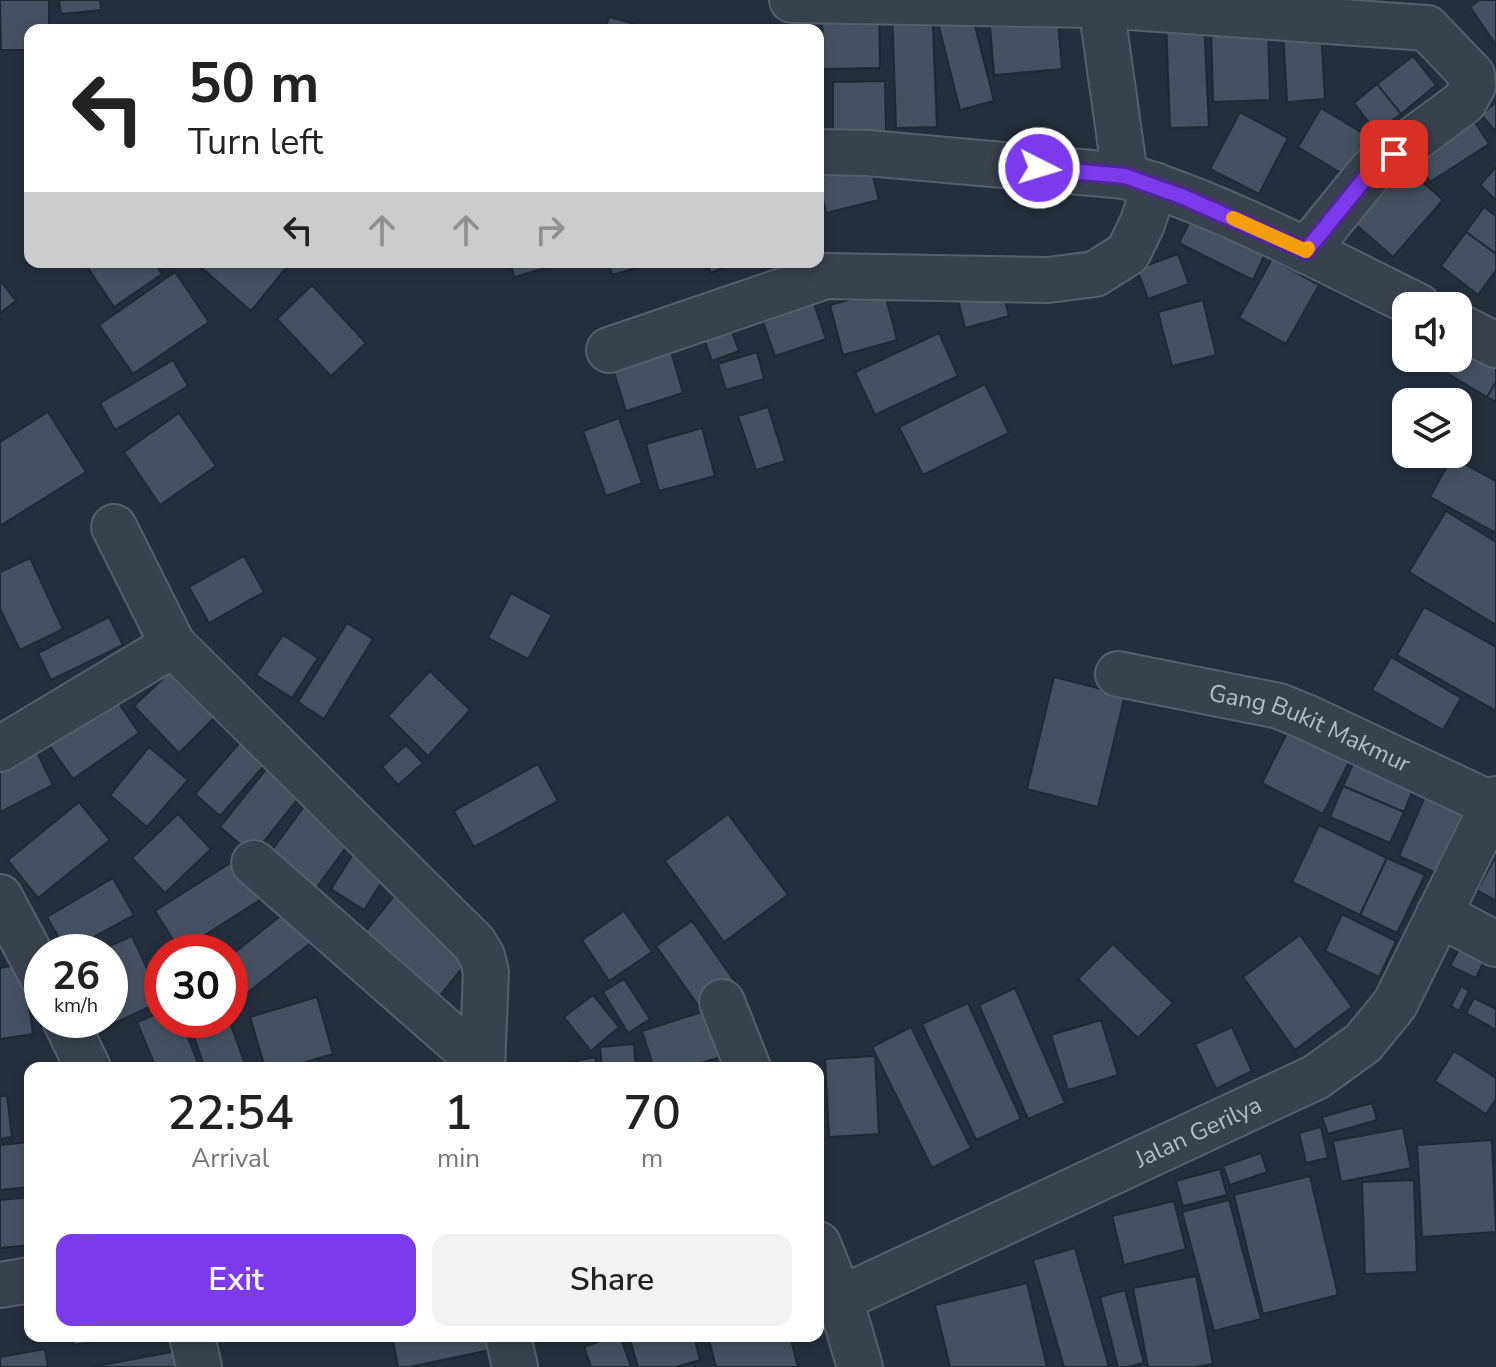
<!DOCTYPE html>
<html lang="en">
<head>
<meta charset="utf-8">
<style>
  :root { --surface:#fff; --page:#f2f2f2; --text:#222; --muted:#767676; --accent:#7c3aed }
  body { margin:0; font-family:"Nunito Sans",sans-serif; background:var(--page); color:var(--text); height:100vh; display:flex; flex-direction:column; font-size:30px; white-space:nowrap }
  * { box-sizing:border-box; margin:0 }
  p { font-size:26px; color:var(--muted) }
  .icon { flex:none; width:44px; height:44px; fill:none; stroke:currentColor; stroke-width:2; stroke-linecap:round; stroke-linejoin:round }
  .map { position:relative; flex:1; overflow:hidden }
  .panel { position:absolute; left:24px; top:1062px; width:800px; height:280px; display:flex; flex-direction:column; background:var(--surface); border-radius:16px; box-shadow:0 4px 12px #0003 }
  .panel>* { flex:none }
  .guide { position:absolute; left:24px; top:24px; width:800px; height:244px; border-radius:16px; box-shadow:0 4px 12px #0003; background:#fff; color:var(--text); overflow:hidden }
  .tools { position:absolute; left:1392px; top:292px; display:grid; gap:16px }
  .tools a { display:grid; place-items:center; width:80px; height:80px; border-radius:16px; background:var(--surface); box-shadow:0 4px 12px #0003; font-size:40px }
  .speed { position:absolute; left:24px; top:934px; display:flex; gap:16px; font-size:40px; font-weight:700; text-align:center }
  .speed>* { display:grid; place-content:center; width:104px; height:104px; border-radius:50%; background:var(--surface); box-shadow:0 4px 12px #0003; line-height:1 }
  .speed small { font-size:20px; font-weight:400 }
  .speed .limit { border:12px solid #d22; background:#fff; color:#111 }
  .pin { position:absolute; display:grid; place-items:center; width:68px; height:68px; color:#fff; margin:-34px; border-radius:16px; box-shadow:0 4px 12px #0006 }
  .me { position:absolute; width:88px; margin:-44px; rotate:95deg; stroke-linejoin:round; filter:drop-shadow(0 0 6px #0008) }
  .turn { display:flex; align-items:center; gap:28px; height:168px; padding:0 32px; font-size:36px }
  .turn .icon { width:104px; height:104px; stroke-width:2.5 }
  .turn b { display:block; font-size:56px; line-height:68px }
  .lanes { display:flex; align-items:center; height:76px; padding:0 32px; background:#0003; justify-content:center; gap:40px; direction:ltr }
  .lanes .off { opacity:.35 }
  .eta { display:flex; justify-content:space-evenly; align-items:center; height:136px; text-align:center }
  .eta b { font-size:48px; font-weight:600; line-height:56px }
  .action { display:flex; gap:16px; margin-top:auto; padding:16px 32px }
  .action a { flex:1; height:92px; border-radius:16px; background:var(--accent); color:#fff; font-size:32px; font-weight:600; line-height:92px; text-align:center }
  .action a+a { background:var(--page); color:var(--text) }
  .map>svg:first-child { display:block }
  .building { fill:#455162; stroke:#1f2835; stroke-width:2 }
  .lines { fill:none; stroke-linecap:round; stroke-linejoin:round }
  .minor-casing { stroke:#565f6c; stroke-width:48 }
  .minor { stroke:#38414e; stroke-width:44 }
  .route-casing { stroke:#51269a; stroke-width:20 }
  .route { stroke:#7c3aed; stroke-width:14 }
  .slow { stroke:#f59e0b; stroke-width:14 }
  .labels { text-anchor:middle; dominant-baseline:central; stroke-width:8; stroke-linejoin:round; paint-order:stroke }
  .street-label { font-size:24px; fill:#b4bcc9; stroke:#1d2633 }
</style>
</head>
<body>
<div class="map">
<svg width="1496" height="1367" viewBox="0 0 1496 1367">
  <rect width="100%" height="100%" fill="#242f3e"/>
  <g class="building">
    <polygon points="0,0 49,0 49,30 30,30 30,50 1,50"/>
    <polygon points="59,0 100,0 101,10 61,14"/>
    <polygon points="1479,0 1496,0 1496,45 1470,7"/>
    <polygon points="932,3 937,127 896,128 892,5"/>
    <polygon points="879,5 880,68 823,69 822,6"/>
    <polygon points="971,10 994,101 960,110 937,19"/>
    <polygon points="609,17 654,29 654,30 605,30"/>
    <polygon points="1058,20 1062,69 994,75 990,26"/>
    <polygon points="1204,20 1209,127 1170,128 1166,21"/>
    <polygon points="1268,27 1270,100 1213,102 1211,29"/>
    <polygon points="1321,29 1325,99 1287,102 1283,31"/>
    <polygon points="1413,56 1436,85 1401,114 1377,84"/>
    <polygon points="885,81 886,134 833,135 833,82"/>
    <polygon points="1377,84 1401,114 1377,133 1354,103"/>
    <polygon points="1496,102 1496,132 1481,115"/>
    <polygon points="1321,108 1382,145 1359,184 1298,147"/>
    <polygon points="1240,112 1288,138 1259,194 1210,169"/>
    <polygon points="1469,113 1489,144 1430,182 1410,151"/>
    <polygon points="870,164 879,200 826,213 818,177"/>
    <polygon points="1403,165 1443,200 1393,257 1354,223"/>
    <polygon points="1496,167 1496,200 1480,185"/>
    <polygon points="1198,205 1271,241 1253,280 1179,243"/>
    <polygon points="1484,207 1496,216 1496,254 1466,232"/>
    <polygon points="1466,232 1496,254 1496,270 1478,295 1441,266"/>
    <polygon points="1178,254 1189,284 1148,299 1137,269"/>
    <polygon points="1272,259 1319,285 1286,344 1239,318"/>
    <polygon points="84,262 154,262 162,274 114,307"/>
    <polygon points="195,262 291,262 251,311"/>
    <polygon points="510,262 568,262 514,277"/>
    <polygon points="609,262 657,262 612,275"/>
    <polygon points="706,262 736,262 711,273"/>
    <polygon points="175,272 209,322 133,374 99,325"/>
    <polygon points="0,280 16,301 0,313"/>
    <polygon points="312,285 366,343 331,376 277,319"/>
    <polygon points="1001,285 1009,316 965,328 957,296"/>
    <polygon points="884,290 897,340 843,355 830,305"/>
    <polygon points="1203,300 1216,355 1172,366 1158,312"/>
    <polygon points="814,304 826,339 775,356 763,322"/>
    <polygon points="725,313 739,351 712,361 698,323"/>
    <polygon points="939,333 958,376 875,415 855,372"/>
    <polygon points="1458,350 1496,352 1496,382 1487,397 1445,372 1453,358 1458,358"/>
    <polygon points="671,351 683,393 626,411 613,369"/>
    <polygon points="757,352 764,379 726,390 718,364"/>
    <polygon points="173,360 188,386 115,430 100,403"/>
    <polygon points="1496,382 1496,402 1487,397"/>
    <polygon points="985,384 1009,433 923,475 899,427"/>
    <polygon points="768,407 785,461 756,470 738,416"/>
    <polygon points="48,412 86,472 0,526 0,442"/>
    <polygon points="179,413 216,466 160,505 124,452"/>
    <polygon points="619,418 642,483 606,496 583,431"/>
    <polygon points="702,428 715,476 659,491 646,444"/>
    <polygon points="1452,457 1496,481 1496,533 1430,497"/>
    <polygon points="1446,511 1496,542 1496,625 1409,572"/>
    <polygon points="244,556 264,592 209,623 189,587"/>
    <polygon points="30,558 63,629 20,650 0,609 0,572"/>
    <polygon points="511,593 552,615 528,659 488,638"/>
    <polygon points="1424,607 1496,647 1496,711 1397,655"/>
    <polygon points="109,617 123,645 51,680 38,653"/>
    <polygon points="347,623 373,639 324,719 298,702"/>
    <polygon points="283,635 318,658 292,698 256,675"/>
    <polygon points="1391,657 1461,698 1443,730 1372,690"/>
    <polygon points="178,664 222,710 179,753 134,706"/>
    <polygon points="430,671 470,710 428,756 388,716"/>
    <polygon points="1054,677 1125,695 1098,807 1027,789"/>
    <polygon points="116,699 139,733 73,779 49,745"/>
    <polygon points="1294,719 1355,750 1323,814 1262,783"/>
    <polygon points="29,736 53,785 0,812 0,751"/>
    <polygon points="243,739 268,761 220,816 195,794"/>
    <polygon points="406,745 423,763 398,785 382,767"/>
    <polygon points="149,747 188,780 147,827 110,795"/>
    <polygon points="1358,753 1418,778 1404,812 1343,786"/>
    <polygon points="538,764 558,801 474,847 454,811"/>
    <polygon points="268,767 301,795 253,855 220,827"/>
    <polygon points="1430,785 1474,804 1443,876 1399,856"/>
    <polygon points="1343,786 1404,812 1390,843 1330,817"/>
    <polygon points="79,802 110,840 38,898 8,860"/>
    <polygon points="306,804 352,839 314,891 267,857"/>
    <polygon points="178,814 211,849 165,893 132,858"/>
    <polygon points="728,814 788,895 724,942 665,861"/>
    <polygon points="1319,825 1387,858 1360,915 1292,882"/>
    <polygon points="353,854 386,875 364,910 331,889"/>
    <polygon points="1496,856 1496,901 1477,890"/>
    <polygon points="1387,858 1425,875 1397,933 1360,915"/>
    <polygon points="235,860 260,900 180,951 155,911"/>
    <polygon points="113,878 134,915 67,952 47,917"/>
    <polygon points="398,891 474,953 438,998 362,936"/>
    <polygon points="288,910 312,942 242,997 230,981 230,956"/>
    <polygon points="624,911 652,952 609,981 582,940"/>
    <polygon points="1342,914 1396,941 1379,977 1325,951"/>
    <polygon points="692,921 736,983 700,1008 656,946"/>
    <polygon points="1300,935 1352,1007 1295,1050 1243,977"/>
    <polygon points="132,936 162,1001 98,1031 93,1020 110,1020 110,952 96,952"/>
    <polygon points="1113,944 1173,1003 1138,1038 1078,979"/>
    <polygon points="1460,947 1485,959 1476,978 1450,966"/>
    <polygon points="23,964 33,1034 0,1039 0,968"/>
    <polygon points="624,979 650,1019 628,1033 603,992"/>
    <polygon points="1461,986 1469,991 1459,1011 1451,1006"/>
    <polygon points="1015,988 1065,1103 1028,1119 979,1005"/>
    <polygon points="593,995 619,1027 591,1051 564,1017"/>
    <polygon points="317,997 333,1054 286,1068 265,1068 250,1017"/>
    <polygon points="1474,998 1496,1009 1496,1030 1466,1013"/>
    <polygon points="968,1003 1021,1119 976,1140 922,1024"/>
    <polygon points="721,1006 736,1052 686,1068 654,1068 642,1031"/>
    <polygon points="162,1012 162,1020 181,1020 200,1068 156,1068 137,1022"/>
    <polygon points="188,1020 229,1020 245,1064 233,1068 205,1068"/>
    <polygon points="1101,1020 1118,1075 1068,1090 1051,1035"/>
    <polygon points="911,1027 971,1148 932,1168 872,1047"/>
    <polygon points="1232,1027 1252,1071 1216,1089 1195,1044"/>
    <polygon points="634,1044 636,1068 602,1068 600,1047"/>
    <polygon points="1454,1051 1496,1078 1496,1099 1486,1114 1435,1081"/>
    <polygon points="875,1056 879,1134 829,1137 825,1059"/>
    <polygon points="595,1057 598,1068 559,1068 558,1065"/>
    <polygon points="0,1096 7,1096 12,1137 0,1139"/>
    <polygon points="1372,1103 1377,1120 1328,1134 1322,1117"/>
    <polygon points="1321,1127 1328,1158 1306,1163 1299,1133"/>
    <polygon points="1403,1128 1411,1168 1341,1182 1333,1141"/>
    <polygon points="1492,1140 1496,1232 1422,1237 1417,1145"/>
    <polygon points="30,1142 30,1187 0,1190 0,1145"/>
    <polygon points="1261,1153 1267,1172 1230,1185 1223,1166"/>
    <polygon points="1220,1169 1227,1195 1183,1206 1176,1181"/>
    <polygon points="1310,1176 1338,1295 1263,1314 1234,1195"/>
    <polygon points="1414,1180 1417,1272 1365,1274 1362,1182"/>
    <polygon points="30,1197 30,1245 0,1248 0,1200"/>
    <polygon points="1229,1200 1261,1319 1214,1331 1182,1212"/>
    <polygon points="1174,1201 1186,1249 1124,1265 1112,1216"/>
    <polygon points="1075,1248 1109,1367 1064,1367 1033,1260"/>
    <polygon points="1196,1276 1213,1364 1195,1367 1148,1367 1133,1288"/>
    <polygon points="1027,1283 1047,1367 950,1367 935,1305"/>
    <polygon points="1125,1290 1144,1363 1127,1367 1118,1367 1100,1297"/>
    <polygon points="72,1336 126,1336 74,1345"/>
    <polygon points="392,1336 507,1336 509,1346 409,1367 398,1367"/>
    <polygon points="614,1336 620,1336 631,1367 591,1367 584,1347"/>
    <polygon points="629,1336 694,1336 700,1360 676,1367 638,1367"/>
    <polygon points="708,1336 790,1336 798,1367 716,1367"/>
    <polygon points="45,1349 48,1367 0,1367 0,1357"/>
    <polygon points="177,1351 180,1367 91,1367"/>
  </g>
  <g class="lines">
    <defs>
      <g id="minor">
        <polyline points="792,0 1101,5 1125,176"/>
        <polyline points="1101,5 1427,28 1472,75 1473,86 1464,102 1371,171 1306,251"/>
        <path d="M818,152L868,153L1125,176C1225,206 1324,260 1418,306"/>
        <polyline points="1458,326 1496,345"/>
        <polyline points="609,350 826,276 1048,280 1095,274 1128,253 1142,224 1155,185"/>
        <polyline points="173,645 474,943 482,956 486,972 482,1068"/>
        <path id="s1" d="M1118,674L1279,706L1306,717L1493,805"/>
        <polyline points="0,749 173,645 114,527"/>
        <polyline points="254,863 482,1063"/>
        <polyline points="0,897 42,976"/>
        <polyline points="1439,914 1496,944"/>
        <polyline points="722,1002 748,1068"/>
        <polyline points="65,1020 88,1068"/>
        <polyline points="818,1244 840,1299"/>
        <polyline points="0,1285 30,1280"/>
        <polyline points="192,1336 199,1367"/>
        <polyline points="508,1336 515,1367"/>
        <path id="s2" d="M860,1367L840,1299L1316,1077L1363,1043L1395,1004L1496,799"/>
      </g>
    </defs>
    <use href="#minor" class="minor-casing"/>
    <use href="#minor" class="minor"/>
  </g>
  <g class="lines">
    <defs>
      <polyline id="route" points="1039,168 1125,176 1181,196 1306,251 1371,171 1394,154"/>
    </defs>
    <use href="#route" class="route-casing"/>
    <use href="#route" class="route"/>
    <polyline class="slow" points="1233,218 1306,251 1308,248"/>
  </g>
  <g class="labels">
    <g class="street-label">
      <text stroke="none"><textPath href="#s1" startOffset="200">Gang Bukit Makmur</textPath></text>
      <text stroke="none"><textPath href="#s2" startOffset="466">Jalan Gerilya</textPath></text>
    </g>
  </g>
</svg>
<div class="tools">
<a><svg class="icon" aria-label="sound" viewBox="0 0 24 24"><path d="M4 9h4l5-4v14l-5-4H4zM17 9q2 3 0 6"/></svg></a>
<a><svg class="icon" aria-label="layers" viewBox="0 0 24 24"><path d="M12 4l9 5-9 5-9-5zM3 14l9 5 9-5"/></svg></a>
</div>
<div class="speed"><div>26<small>km/h</small></div><div class="limit">30</div></div>
<div class="pin" style="left:1394px;top:154px;background:#d93025"><svg class="icon" aria-label="arrive" viewBox="0 0 24 24"><path d="M6 21V4h12l-3 4 3 4H6"/></svg></div>
<svg class="me" style="left:1039px;top:168px" viewBox="-20 -20 40 40"><circle r="17" fill="#7c3aed" stroke="#fff" stroke-width="3"/><path d="M0-11L8 9 0 5-8 9z" fill="#fff"/></svg>
<div class="guide">
<div class="turn"><svg class="icon" aria-label="left" viewBox="0 0 24 24"><path d="M17 20v-9H6M10 6l-5 5 5 5"/></svg><div><b>50 m</b>Turn left</div></div>
<div class="lanes"><svg class="icon" aria-label="left" viewBox="0 0 24 24"><path d="M17 20v-9H6M10 6l-5 5 5 5"/></svg><svg class="icon off" aria-label="ahead" viewBox="0 0 24 24"><path d="M12 20V5M6 11l6-6 6 6"/></svg><svg class="icon off" aria-label="ahead" viewBox="0 0 24 24"><path d="M12 20V5M6 11l6-6 6 6"/></svg><svg class="icon off" aria-label="right" viewBox="0 0 24 24"><path d="M7 20v-9h11M14 6l5 5-5 5"/></svg></div>
</div>
<section class="panel">
<div class="eta">
<div><b>22:54</b><p>Arrival</p></div>
<div><b>1</b><p>min</p></div>
<div><b>70</b><p>m</p></div>
</div>
<div class="action"><a>Exit</a><a>Share</a></div>
</section>
</div>
</body>
</html>
